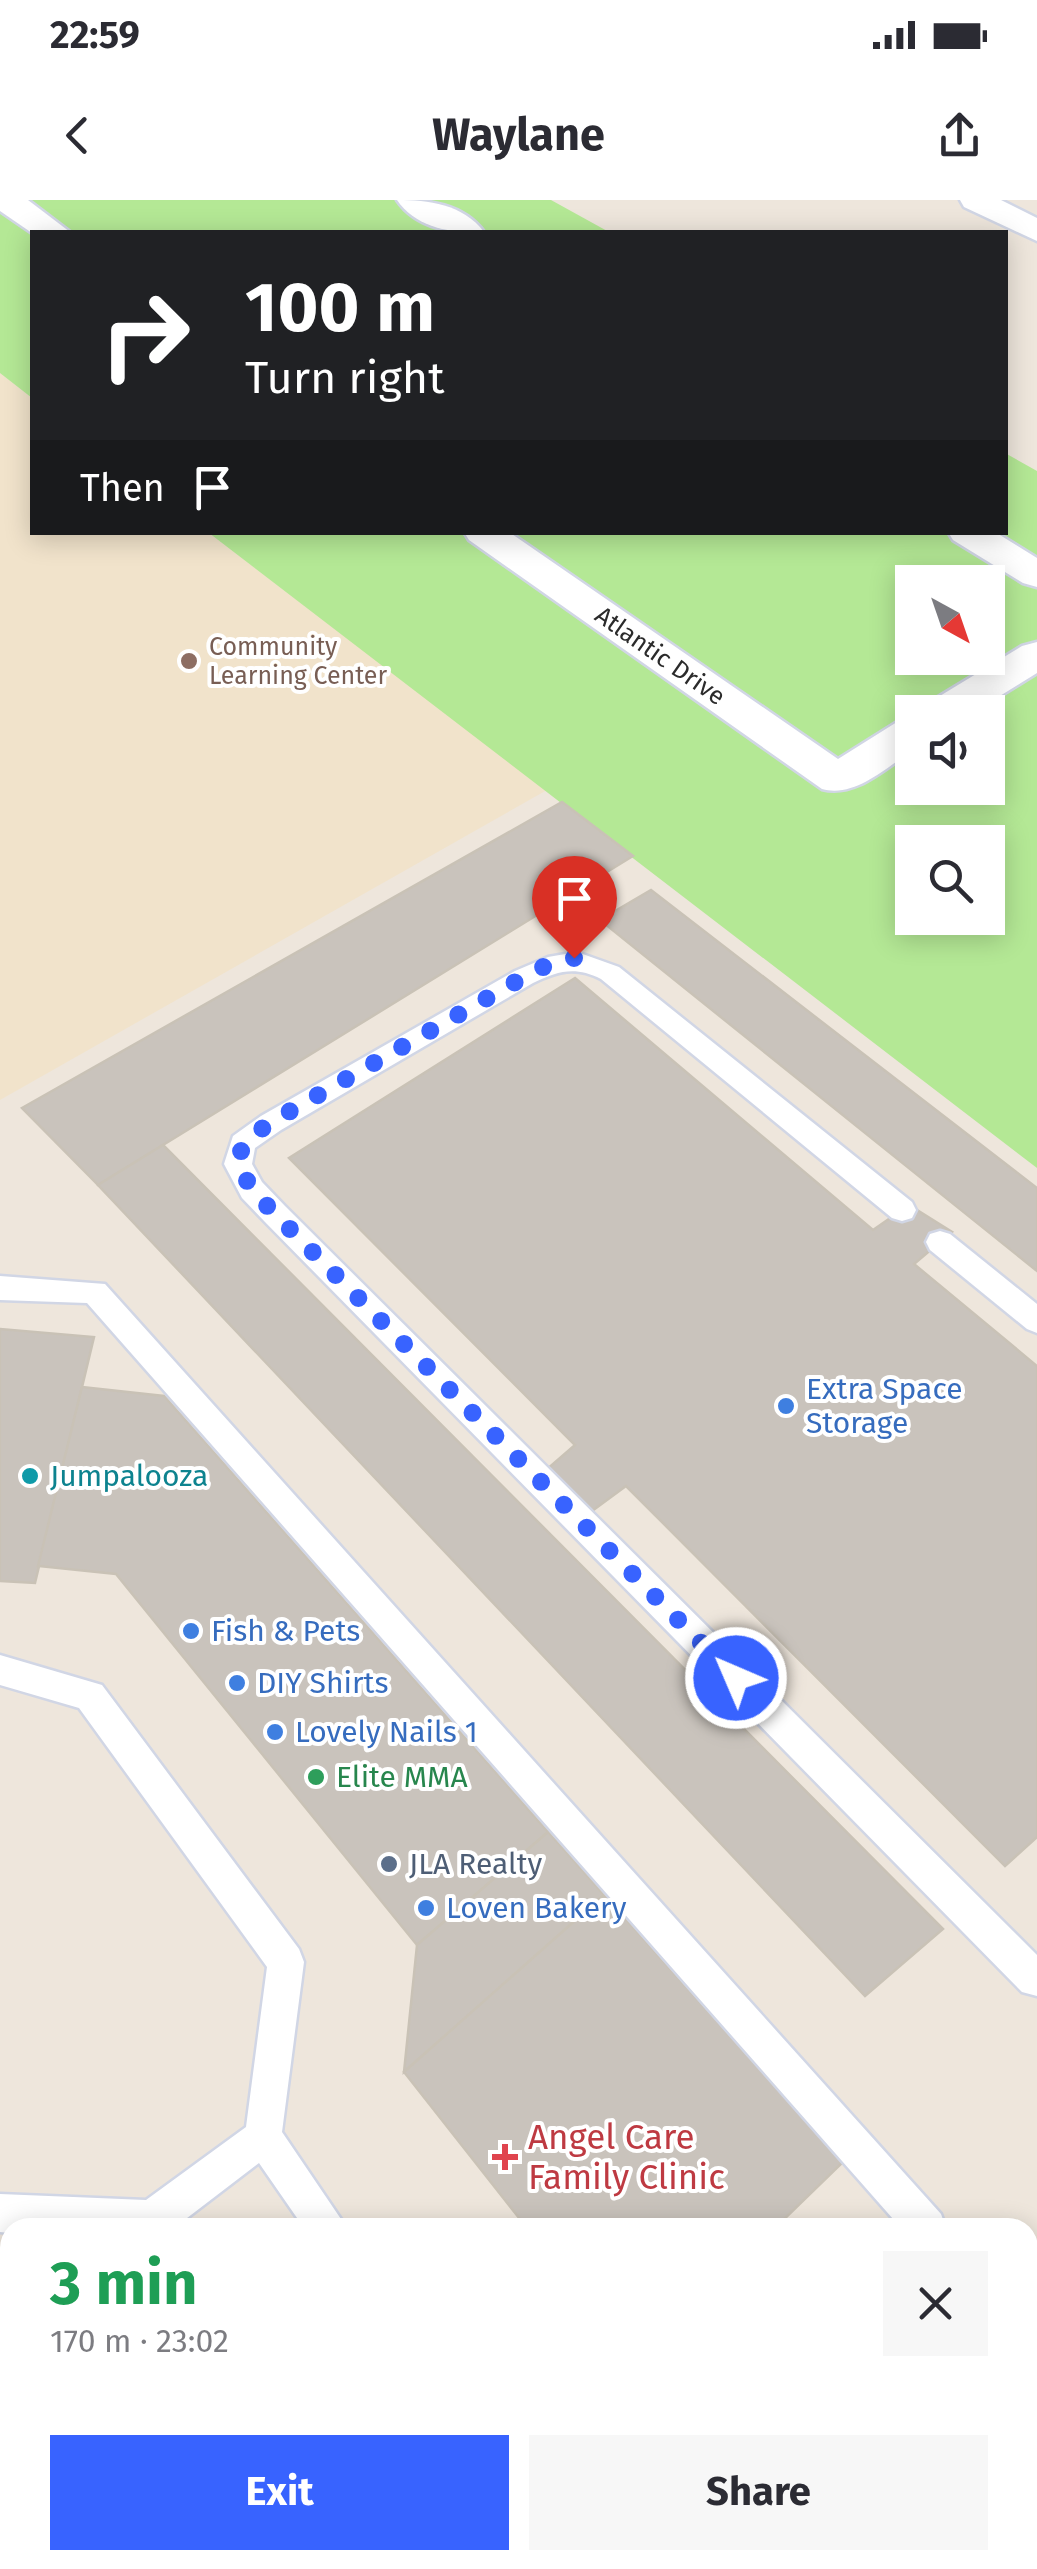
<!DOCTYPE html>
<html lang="en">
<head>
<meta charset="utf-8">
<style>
  :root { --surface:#fff; --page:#f7f7f7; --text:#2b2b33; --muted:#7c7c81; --accent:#3863ff }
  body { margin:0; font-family:"Fira Sans",sans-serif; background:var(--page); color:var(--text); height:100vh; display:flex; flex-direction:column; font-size:38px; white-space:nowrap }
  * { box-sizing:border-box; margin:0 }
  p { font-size:32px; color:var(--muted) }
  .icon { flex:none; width:55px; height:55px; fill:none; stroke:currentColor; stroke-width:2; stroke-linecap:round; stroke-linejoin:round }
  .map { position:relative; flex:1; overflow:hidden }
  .side { position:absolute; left:0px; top:2018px; width:1038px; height:352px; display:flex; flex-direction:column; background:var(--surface); border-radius:30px 30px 0 0; box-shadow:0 5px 25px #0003 }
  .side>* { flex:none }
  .banner { position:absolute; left:30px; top:30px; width:978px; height:305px; border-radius:0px; box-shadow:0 5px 25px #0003; background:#202124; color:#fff; overflow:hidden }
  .needle { width:65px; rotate:140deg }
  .fabs { position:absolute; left:895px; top:365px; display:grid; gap:20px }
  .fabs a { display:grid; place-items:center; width:110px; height:110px; border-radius:0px; background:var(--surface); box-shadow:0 5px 25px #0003; font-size:50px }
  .pin { position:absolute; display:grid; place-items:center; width:85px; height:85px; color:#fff; margin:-102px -42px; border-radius:50% 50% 50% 0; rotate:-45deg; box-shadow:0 0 10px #0007 }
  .pin .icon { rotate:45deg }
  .me { position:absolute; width:110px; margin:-55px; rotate:315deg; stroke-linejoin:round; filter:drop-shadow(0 0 8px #0008) }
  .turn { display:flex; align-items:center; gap:35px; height:210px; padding:0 50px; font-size:45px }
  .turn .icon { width:130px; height:130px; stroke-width:2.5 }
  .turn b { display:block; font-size:70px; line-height:85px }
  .then { display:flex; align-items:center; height:95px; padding:0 50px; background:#0003; gap:20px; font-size:38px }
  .round { display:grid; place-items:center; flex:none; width:105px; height:105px; border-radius:0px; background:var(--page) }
  .head { display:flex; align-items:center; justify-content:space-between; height:170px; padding:0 50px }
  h1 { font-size:60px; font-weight:700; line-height:75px; color:#1e9e55 }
  .button { display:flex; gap:20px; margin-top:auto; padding:20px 50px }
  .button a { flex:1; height:115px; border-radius:0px; background:var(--accent); color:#fff; font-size:40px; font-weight:700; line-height:115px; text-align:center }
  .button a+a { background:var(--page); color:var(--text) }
  .status { display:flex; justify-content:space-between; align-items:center; height:70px; padding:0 50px; background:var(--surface); direction:ltr }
  .status svg { height:28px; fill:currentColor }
  header { display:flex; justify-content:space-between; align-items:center; height:130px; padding:0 50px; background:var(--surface); font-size:45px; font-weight:700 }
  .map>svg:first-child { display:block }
  .education { fill:#f1e3cb }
  .green { fill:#b4e895; fill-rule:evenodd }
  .building { fill:#c9c3bc; stroke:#c9c2b6; stroke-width:2.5 }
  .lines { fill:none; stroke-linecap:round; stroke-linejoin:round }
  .lane-casing { stroke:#d1d6e5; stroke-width:5 }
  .street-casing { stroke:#d1d6e5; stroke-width:5 }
  .primary-casing { stroke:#c8c8c8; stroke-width:5 }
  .lane { fill:#fff; fill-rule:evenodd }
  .street { fill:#fff; fill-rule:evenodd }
  .primary { fill:#face55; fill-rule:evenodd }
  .route { stroke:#3863ff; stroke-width:18; stroke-dasharray:0 32.4 }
  .education-dot { fill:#8d6e63; stroke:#fff; stroke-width:4 }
  .shop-dot { fill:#3f7fe0; stroke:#fff; stroke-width:4 }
  .culture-dot { fill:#0f9aa8; stroke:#fff; stroke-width:4 }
  .leisure-dot { fill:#2e9e5b; stroke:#fff; stroke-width:4 }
  .service-dot { fill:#5c6f8a; stroke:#fff; stroke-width:4 }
  .health-dot { fill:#e0444e; stroke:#fff; stroke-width:4 }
  .labels { text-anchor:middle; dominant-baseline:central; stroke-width:8; stroke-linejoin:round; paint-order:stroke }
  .far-education-label { font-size:25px; fill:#785e54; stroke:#fff; text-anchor:start }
  .far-street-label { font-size:25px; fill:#2b2b2b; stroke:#fff }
  .shop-label { font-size:30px; fill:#366cbe; stroke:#fff; text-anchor:start }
  .culture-label { font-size:30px; fill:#0d838f; stroke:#fff; text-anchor:start }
  .leisure-label { font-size:30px; fill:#27864d; stroke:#fff; text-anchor:start }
  .service-label { font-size:30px; fill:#4e5e75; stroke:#fff; text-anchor:start }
  .near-health-label { font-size:35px; fill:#be3a42; stroke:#fff; text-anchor:start }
</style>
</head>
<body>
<div class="status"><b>22:59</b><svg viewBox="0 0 49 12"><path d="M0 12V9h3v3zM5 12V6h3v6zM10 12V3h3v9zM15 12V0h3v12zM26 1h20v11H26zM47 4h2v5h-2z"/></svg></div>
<header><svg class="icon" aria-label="back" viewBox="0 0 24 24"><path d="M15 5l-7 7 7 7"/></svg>Waylane<svg class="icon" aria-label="share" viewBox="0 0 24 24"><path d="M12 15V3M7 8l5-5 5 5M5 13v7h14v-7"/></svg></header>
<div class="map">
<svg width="1037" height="2369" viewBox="0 0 1037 2369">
  <rect width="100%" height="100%" fill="#eee6dc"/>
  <polygon class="education" points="0,173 32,198 32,332 209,333 547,590 0,900"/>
  <g class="green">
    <polygon points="0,0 551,0 609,32 32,32 32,198 0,173"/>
    <path d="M1005,253L1037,271V968L209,333L1005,332ZM912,382H988V458H912ZM912,512H988V588H912ZM912,642H988V718H912Z"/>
  </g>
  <g class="building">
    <polygon points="562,602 633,656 98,985 22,908"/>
    <polygon points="651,690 1037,988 1037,1071 600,720"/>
    <polygon points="575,778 873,1030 909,1005 952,1032 914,1064 1037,1166 1037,1637 1005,1666 626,1286 584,1317 538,1277 575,1245 289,958"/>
    <polygon points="163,945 943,1729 865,1796 98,985"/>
    <polygon points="0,1129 94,1137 35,1383 0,1381"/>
    <polygon points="82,1187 164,1196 548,1632 417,1745 116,1374 38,1366"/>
    <polygon points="548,1632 604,1695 404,1872 417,1745"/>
    <polygon points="604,1695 843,1962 775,2028 527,2028 404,1872"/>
  </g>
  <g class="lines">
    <defs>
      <g id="lane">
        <path d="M577,752L619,767L912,1002L916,1010L912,1018L902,1021L892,1018L601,779C575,766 558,771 533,783L281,930L255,948L252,964L262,982L285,1006L1037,1755V1796L1022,1792L265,1022L242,998L224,964L233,936L261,916L515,771L548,757Z"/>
        <polygon points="940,1031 950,1034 1037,1104 1037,1133 1027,1129 930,1050 926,1042 930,1034"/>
        <polygon points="0,1076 105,1084 941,2014 946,2028 901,2028 87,1103 0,1100"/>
        <polygon points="0,1455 102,1485 299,1749 304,1762 282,1932 347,2028 304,2028 259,1963 174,2028 10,2028 10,2033 0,2032 0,1994 146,2000 246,1927 267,1767 79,1508 0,1485"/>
        <polygon points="10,2103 10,2146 0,2150 0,2107"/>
        <polygon points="1028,2118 1037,2122 1037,2168 1028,2164"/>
        <polygon points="260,2360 307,2360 303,2369 256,2369"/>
        <polygon points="549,2360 641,2360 637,2369 553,2369"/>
      </g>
      <g id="street">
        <polygon points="0,0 28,0 70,32 32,33 0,11"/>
        <path d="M397,0C428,0 463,4 484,32C453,34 416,28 397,0Z"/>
        <polygon points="960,0 1001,0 1037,18 1037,41 964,7"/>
        <path d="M464,332H509L838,559L897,522L912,518V551C885,568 855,598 822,589L469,340Z"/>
        <polygon points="948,332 995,332 1037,358 1037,387 1023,383 953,340"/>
        <polygon points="1037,442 1037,473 974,512 924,512 930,502 1022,446"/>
      </g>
      <g id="primary">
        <polygon points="1037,2171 1037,2250 1028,2253 1028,2175"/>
        <polygon points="815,2360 900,2360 896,2369 811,2369"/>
      </g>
    </defs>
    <use href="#lane" class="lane-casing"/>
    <use href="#street" class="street-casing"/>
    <use href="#primary" class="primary-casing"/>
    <use href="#lane" class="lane"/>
    <use href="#street" class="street"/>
    <use href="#primary" class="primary"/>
  </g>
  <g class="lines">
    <polyline class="route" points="574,758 551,763 524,777 271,922 243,943 238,964 252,990 275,1014 736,1478"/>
  </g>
  <circle class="education-dot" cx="189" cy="461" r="10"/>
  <g class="shop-dot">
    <circle cx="786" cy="1206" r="10"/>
    <circle cx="191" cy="1431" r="10"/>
    <circle cx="237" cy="1483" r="10"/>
    <circle cx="275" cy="1532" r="10"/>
    <circle cx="426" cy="1708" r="10"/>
  </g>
  <circle class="culture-dot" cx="30" cy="1276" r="10"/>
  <circle class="leisure-dot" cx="316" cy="1577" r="10"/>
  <circle class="service-dot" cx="389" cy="1664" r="10"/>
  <path class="health-dot" d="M500 1942h10v10h10v10h-10v10h-10v-10h-10v-10h10z"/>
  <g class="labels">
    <g class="far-education-label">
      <text x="209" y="447">Community<tspan x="209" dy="29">Learning Center</tspan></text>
    </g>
    <g class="far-street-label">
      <text transform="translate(660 456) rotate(35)">Atlantic Drive</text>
    </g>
    <g class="shop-label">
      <text x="806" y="1189">Extra Space<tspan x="806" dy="34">Storage</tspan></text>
      <text x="211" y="1431">Fish &amp; Pets</text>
      <text x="257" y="1483">DIY Shirts</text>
      <text x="295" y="1532">Lovely Nails 1</text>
      <text x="446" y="1708">Loven Bakery</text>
    </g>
    <g class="culture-label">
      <text x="50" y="1276">Jumpalooza</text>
    </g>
    <g class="leisure-label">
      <text x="336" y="1577">Elite MMA</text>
    </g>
    <g class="service-label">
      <text x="409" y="1664">JLA Realty</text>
    </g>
    <g class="near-health-label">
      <text x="528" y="1937">Angel Care<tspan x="528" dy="40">Family Clinic</tspan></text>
    </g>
  </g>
</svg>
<div class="fabs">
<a><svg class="needle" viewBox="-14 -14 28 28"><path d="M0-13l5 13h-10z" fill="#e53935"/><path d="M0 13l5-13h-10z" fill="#7c7c81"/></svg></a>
<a><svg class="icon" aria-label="sound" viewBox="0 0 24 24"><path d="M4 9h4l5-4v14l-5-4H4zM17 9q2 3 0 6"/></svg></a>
<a><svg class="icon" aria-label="search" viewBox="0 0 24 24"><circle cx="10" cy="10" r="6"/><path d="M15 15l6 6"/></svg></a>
</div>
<div class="pin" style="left:574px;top:758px;background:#d93025"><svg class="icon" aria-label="arrive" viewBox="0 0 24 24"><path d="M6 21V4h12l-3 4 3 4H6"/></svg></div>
<svg class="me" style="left:736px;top:1478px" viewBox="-20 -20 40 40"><circle r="17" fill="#3863ff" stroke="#fff" stroke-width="3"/><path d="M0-11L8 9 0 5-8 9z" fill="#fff"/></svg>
<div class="banner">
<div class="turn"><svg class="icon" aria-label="right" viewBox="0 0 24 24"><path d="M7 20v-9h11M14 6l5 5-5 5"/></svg><div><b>100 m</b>Turn right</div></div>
<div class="then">Then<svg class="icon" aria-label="arrive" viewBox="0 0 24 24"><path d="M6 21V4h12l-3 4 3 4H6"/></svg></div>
</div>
<section class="side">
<div class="head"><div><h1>3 min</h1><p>170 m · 23:02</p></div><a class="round"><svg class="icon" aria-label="close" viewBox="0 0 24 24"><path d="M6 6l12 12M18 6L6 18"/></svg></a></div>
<div class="button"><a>Exit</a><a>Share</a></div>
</section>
</div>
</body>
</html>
